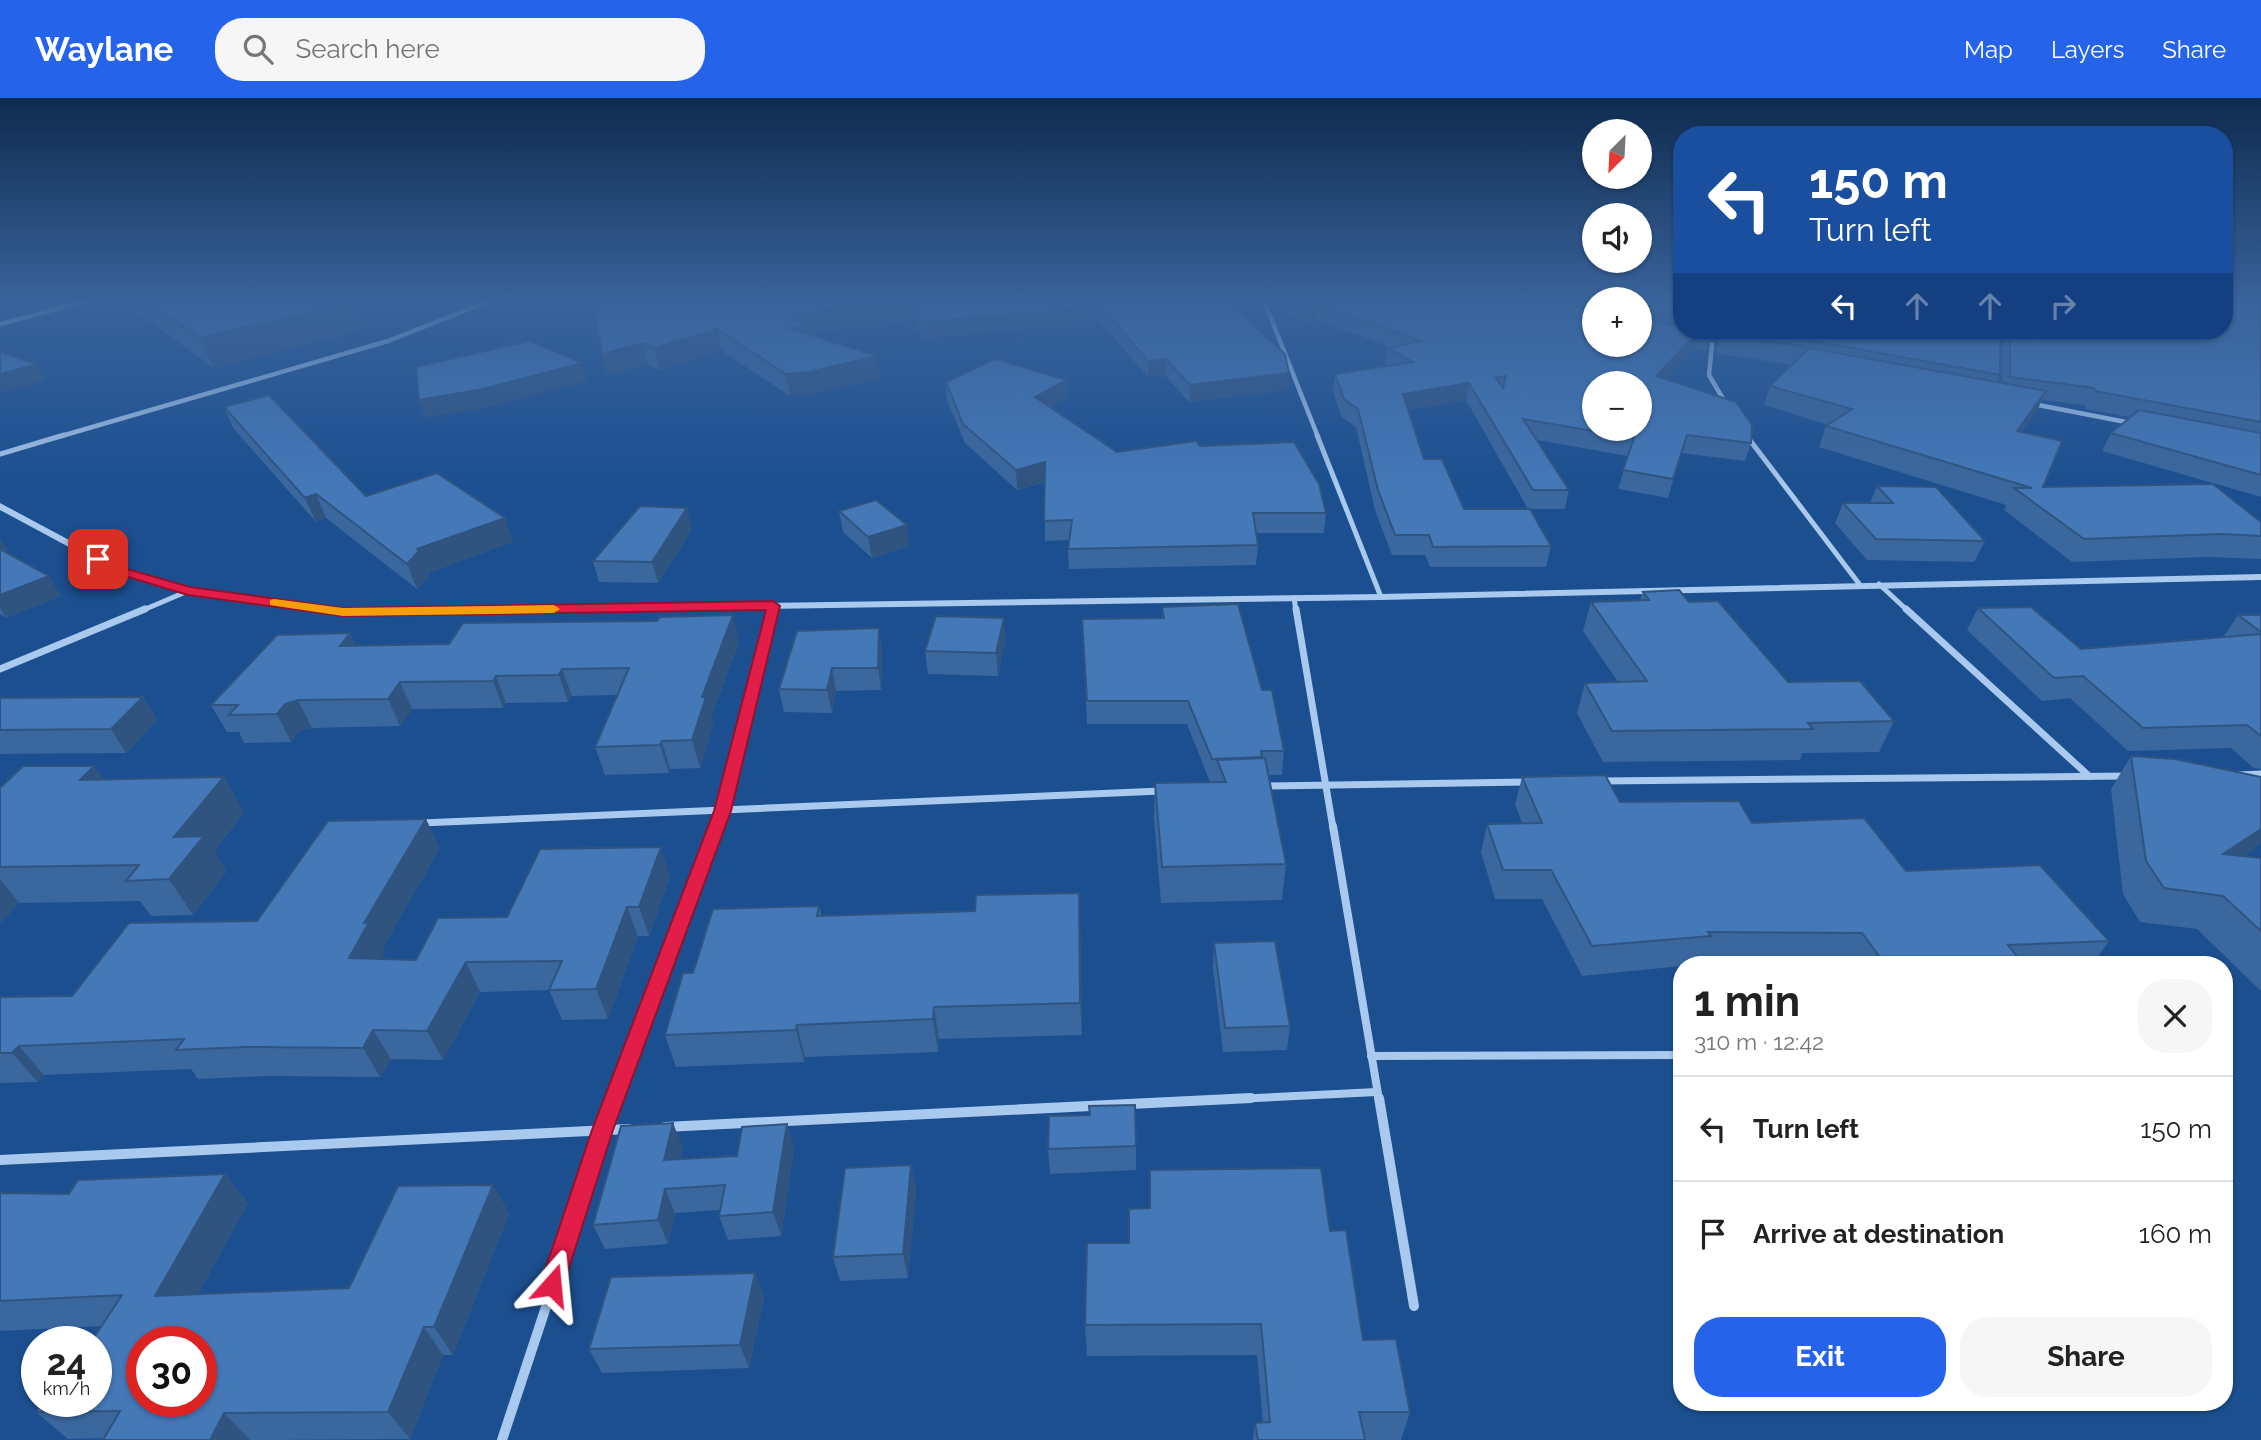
<!DOCTYPE html>
<html lang="en">
<head>
<meta charset="utf-8">
<style>
  :root { --surface:#fff; --page:#f6f6f6; --text:#222; --muted:#767676; --line:#e0e0e0; --accent:#2563eb }
  body { margin:0; font-family:Raleway,sans-serif; background:var(--page); color:var(--text); height:100vh; display:flex; flex-direction:column; font-size:26px; white-space:nowrap }
  * { box-sizing:border-box; margin:0 }
  p { font-size:23px; color:var(--muted) }
  .icon { flex:none; width:38px; height:38px; fill:none; stroke:currentColor; stroke-width:2; stroke-linecap:round; stroke-linejoin:round }
  .map { position:relative; flex:1; overflow:hidden }
  .side { position:absolute; left:1673px; top:858px; width:560px; height:455px; display:flex; flex-direction:column; background:var(--surface); border-radius:28px; box-shadow:0 2px 5px #0004 }
  .side>* { flex:none }
  .banner { position:absolute; left:1673px; top:28px; width:560px; height:214px; border-radius:28px; box-shadow:0 2px 5px #0004; background:#1a4fa0; color:#fff; overflow:hidden }
  .needle { width:46px; rotate:204deg }
  .tools { position:absolute; left:1582px; top:21px; display:grid; gap:14px }
  .tools a { display:grid; place-items:center; width:70px; height:70px; border-radius:50%; background:var(--surface); box-shadow:0 2px 5px #0004; font-size:35px }
  .speed { position:absolute; left:21px; top:1228px; display:flex; gap:14px; font-size:35px; font-weight:700; text-align:center }
  .speed>* { display:grid; place-content:center; width:91px; height:91px; border-radius:50%; background:var(--surface); box-shadow:0 2px 5px #0004; line-height:1 }
  .speed small { font-size:18px; font-weight:400 }
  .speed .limit { border:10px solid #d22; background:#fff; color:#111 }
  .pin { position:absolute; display:grid; place-items:center; width:60px; height:60px; color:#fff; margin:-30px; border-radius:14px; box-shadow:0 4px 10px #0006 }
  .me { position:absolute; width:77px; margin:-38px; rotate:18deg; stroke-linejoin:round; filter:drop-shadow(0 0 5px #0008) }
  .turn { display:flex; align-items:center; gap:24px; height:147px; padding:0 21px; font-size:32px }
  .turn .icon { width:91px; height:91px; stroke-width:2.5 }
  .turn b { display:block; font-size:49px; line-height:60px }
  .lanes { display:flex; align-items:center; height:66px; padding:0 21px; background:#0003; justify-content:center; gap:35px; direction:ltr }
  .lanes .off { opacity:.35 }
  .round { display:grid; place-items:center; flex:none; width:74px; height:74px; border-radius:28px; background:var(--page) }
  .overview { display:flex; align-items:center; justify-content:space-between; height:119px; padding:0 21px }
  h1 { font-size:42px; font-weight:700; line-height:52px }
  .action { display:flex; gap:14px; margin-top:auto; padding:14px 21px }
  .action a { flex:1; height:80px; border-radius:28px; background:var(--accent); color:#fff; font-size:28px; font-weight:700; line-height:80px; text-align:center }
  .action a+a { background:var(--page); color:var(--text) }
  ul { padding:0; list-style:none }
  li { display:flex; align-items:center; gap:21px; height:105px; padding:0 21px; border-top:2px solid var(--line) }
  li div { flex:1 }
  li b { display:block; font-size:26px }
  li em { font-style:normal }
  header { display:flex; align-items:center; gap:42px; box-sizing:border-box; height:98px; padding:0 35px; background:var(--accent); color:#fff }
  header strong { font-size:33px }
  nav { display:flex; gap:38px; margin-inline-start:auto; font-size:24px }
  .search { width:490px; height:63px; background:var(--page); display:flex; align-items:center; gap:18px; box-sizing:border-box; padding:0 24px; border-radius:28px; color:var(--muted); font-size:26px }
  .map>svg:first-child { display:block }
  .lines { fill:none; stroke-linecap:round; stroke-linejoin:round }
  .minor-far4 { stroke:#a9c9ee; stroke-width:4.5 }
  .minor-far3 { stroke:#a9c9ee; stroke-width:5 }
  .minor-far2 { stroke:#a9c9ee; stroke-width:7 }
  .minor-far1 { stroke:#a9c9ee; stroke-width:8 }
  .minor { stroke:#a9c9ee; stroke-width:10 }
  .tertiary { fill:#a9c9ee; fill-rule:evenodd }
  .wall { fill:#3a679d; fill-rule:evenodd }
  .shaded-wall { fill:#305480 }
  .building { fill:#4478b7; stroke:#305480; stroke-width:2; fill-rule:evenodd }
  .route { fill:#e11d48; stroke:#92132f; stroke-width:2 }
  .slow { fill:#f59e0b }
</style>
</head>
<body>
<header>
<strong>Waylane</strong>
<div class="search"><svg class="icon" aria-label="search" viewBox="0 0 24 24"><circle cx="10" cy="10" r="6"/><path d="M15 15l6 6"/></svg>Search here</div>
<nav><a>Map</a><a>Layers</a><a>Share</a></nav>
</header>
<div class="map">
<svg width="2261" height="1342" viewBox="0 0 2261 1342">
  <rect width="100%" height="100%" fill="#1b4f8f"/>
  <g class="lines">
    <g class="minor-far4">
      <polyline points="1263,200 1318,339"/>
      <polyline points="0,226 98,200"/>
      <polyline points="1712,246 1709,277 1726,306"/>
      <polyline points="2033,306 2131,325"/>
      <polyline points="1746,337 1748,339"/>
      <polyline points="58,339 388,243 497,200"/>
    </g>
    <g class="minor-far3">
      <polyline points="1317,337 1381,499"/>
      <polyline points="1746,337 1860,487"/>
      <polyline points="0,356 64,337"/>
      <polyline points="1879,486 1908,513"/>
      <polyline points="1294,500 1296,513"/>
      <polyline points="141,513 188,493"/>
      <polyline points="772,513 773,507"/>
    </g>
    <g class="minor-far2">
      <polyline points="1296,511 1333,730"/>
      <polyline points="1906,511 2089,678"/>
      <polyline points="0,571 145,511"/>
      <polyline points="2240,677 2261,676"/>
      <polyline points="1600,683 2127,678"/>
      <polyline points="1264,688 1529,684"/>
      <polyline points="421,725 1161,693"/>
      <polyline points="717,730 772,511"/>
    </g>
    <g class="minor-far1">
      <polyline points="1333,728 1379,1002"/>
      <polyline points="1371,958 1682,957"/>
      <polyline points="614,1002 717,728"/>
      <polyline points="1215,1002 1377,994"/>
    </g>
    <g class="minor">
      <polyline points="1379,1000 1414,1208"/>
      <polyline points="665,1029 1251,1000"/>
      <polyline points="0,1062 629,1031"/>
      <polyline points="502,1342 615,1000"/>
    </g>
    <polygon class="tertiary" points="0,405 125,472 189,490 343,511 1381,496 2261,476 2261,482 1381,502 343,517 188,496 119,476 0,412"/>
  </g>
  <g class="wall">
    <polygon points="117,200 346,200 363,232 214,270"/>
    <polygon points="561,200 902,200 910,202 910,200 1224,200 1289,275 1287,292 1189,304 1165,277 1148,279 1094,216 1080,226 922,240 912,213 913,223 806,235 880,280 812,296 790,298 721,252 660,272 648,267 608,277 602,256 595,213 563,205"/>
    <path d="M1268,200H1682V233H2000V277L1997,284L2002,285L2003,233H2224L2261,200V399L2102,353L2111,335L2130,319L2086,311L2085,307L2042,302L2037,312L2021,334L2043,389L2261,424V461L2207,459L2072,464L2004,412L2006,407L1819,349L1826,328L1829,327L1764,307L1770,288L1791,267L1716,255L1719,243L1710,241L1706,253L1694,251L1665,281L1751,345L1745,363L1681,355L1668,400L1618,391L1628,358L1537,342L1569,392L1565,411H1530L1551,448L1546,469H1430L1425,457H1392L1375,412L1356,329L1342,319L1333,294L1335,276L1387,268L1385,267L1388,250H1392L1316,221L1306,224L1270,204ZM1594,201H1640L1594,247ZM1466,302L1528,411H1464L1424,361L1408,312Z"/>
    <polygon points="946,284 1068,300 1050,309 1117,354 1200,348 1326,415 1324,435 1256,435 1258,447 1256,467 1069,471 1068,451 1069,442 1045,443 1045,384 1017,392 965,345 947,302"/>
    <polygon points="224,309 366,398 505,420 513,444 428,475 429,478 417,491 326,420 316,424 234,331"/>
    <polygon points="1877,388 1985,443 1974,464 1867,462 1835,425 1843,405 1870,405"/>
    <polygon points="839,413 909,448 872,460 843,434"/>
    <polygon points="692,431 658,485 599,484 593,463"/>
    <polygon points="0,441 10,456 61,498 6,520 0,516"/>
    <polygon points="1643,494 1689,504 1788,584 1894,623 1879,654 1802,655 1800,662 1603,664 1577,615 1585,585 1618,584 1583,533 1591,504 1640,502"/>
    <polygon points="1162,509 1262,592 1284,653 1282,677 1268,677 1286,766 1282,802 1161,805 1154,720 1155,685 1210,684 1187,626 1087,626 1082,521 1162,520"/>
    <polygon points="1978,510 2081,551 2225,539 2224,538 2238,517 2261,517 2261,671 2254,670 2231,650 2128,653 2070,600 2042,603 1967,532"/>
    <polygon points="879,530 882,552 881,592 836,593 832,615 784,614 779,591"/>
    <polygon points="350,535 356,548 739,544 711,619 713,626 700,670 670,671 669,675 605,677 595,649 618,597 572,598 568,604 506,605 503,610 412,611 400,628 312,630 299,633 291,644 244,645 239,634 227,634 211,607"/>
    <polygon points="1005,542 998,578 928,576 925,553"/>
    <polygon points="143,599 157,622 126,655 0,656 0,600"/>
    <polygon points="2131,658 2257,749 2244,758 2261,760 2261,893 2197,831 2140,824 2123,796 2111,691"/>
    <polygon points="94,668 103,681 224,679 244,715 214,753 226,774 193,817 151,818 140,803 19,805 0,825 0,690"/>
    <polygon points="1522,679 1620,704 1752,725 1906,773 2109,843 2093,866 1849,866 1847,864 1700,863 1699,866 1682,866 1682,868 1582,878 1542,801 1495,801 1481,754 1487,726 1522,725 1515,707"/>
    <polygon points="440,750 383,849 385,854 381,861 416,862 507,819 670,778 649,838 638,838 608,921 562,922 549,892 480,894 443,962 391,961 380,979 266,978 198,981 191,971 44,977 38,984 0,985 0,899 72,898"/>
    <polygon points="819,808 822,818 1080,827 1082,937 939,941 938,954 805,959 804,964 676,969 665,937 693,875"/>
    <polygon points="1214,845 1290,928 1287,952 1223,954 1213,870"/>
    <polygon points="1089,1008 1136,1048 1136,1072 1050,1076 1048,1051 1089,1017"/>
    <polygon points="683,1050 680,1061 737,1058 794,1050 781,1138 728,1142 719,1118 720,1112 675,1115 668,1146 605,1151 593,1127"/>
    <polygon points="911,1067 916,1092 908,1180 840,1183 833,1159"/>
    <polygon points="1150,1072 1330,1133 1363,1242 1410,1314 1401,1342 1253,1342 1255,1325 1263,1325 1257,1257 1087,1258 1085,1227 1129,1145 1149,1110"/>
    <polygon points="225,1076 248,1105 198,1196 349,1190 493,1087 509,1116 453,1257 443,1257 410,1341 266,1342 103,1342 104,1340 68,1341 36,1314 96,1304 102,1228 0,1233 0,1095 69,1096"/>
    <polygon points="755,1175 764,1199 749,1270 602,1275 589,1251"/>
  </g>
  <g class="shaded-wall">
    <polygon points="1094,200 1094,216 1080,226 922,240 921,224"/>
    <polygon points="910,202 913,223 806,235 808,250 788,230 791,215"/>
    <polygon points="352,204 363,232 214,270 200,240"/>
    <polygon points="1317,205 1316,221 1306,224 1307,208"/>
    <polygon points="1682,215 1682,230 1670,234 1674,217"/>
    <polygon points="717,231 721,252 660,272 654,250"/>
    <polygon points="1698,234 1694,251 1651,296 1656,278"/>
    <polygon points="643,245 648,267 608,277 602,256"/>
    <polygon points="877,258 880,280 812,296 790,298 786,276"/>
    <polygon points="1166,261 1165,277 1148,279 1148,263"/>
    <polygon points="582,265 587,283 484,310 425,320 419,302"/>
    <polygon points="37,266 46,282 0,295 0,276"/>
    <polygon points="1289,275 1287,292 1189,304 1190,287"/>
    <polygon points="1067,282 1068,300 1036,317 1035,299"/>
    <polygon points="1469,285 1466,302 1400,314 1403,296"/>
    <polygon points="2046,293 2037,312 2007,354 2017,333"/>
    <polygon points="1045,364 1046,383 1017,392 1016,372"/>
    <polygon points="316,396 326,420 316,424 305,400"/>
    <polygon points="687,410 692,431 658,485 652,464"/>
    <polygon points="505,420 513,444 428,475 429,478 417,491 407,466 417,451"/>
    <polygon points="907,427 909,448 872,460 868,439"/>
    <polygon points="0,442 1,442 13,461 0,460"/>
    <polygon points="49,478 61,498 6,520 0,510 0,497"/>
    <polygon points="733,517 739,544 711,619 713,626 700,670 692,642 702,599"/>
    <polygon points="1004,520 1005,542 998,578 996,555"/>
    <polygon points="879,530 882,552 881,592 878,570"/>
    <polygon points="350,535 363,562 340,548"/>
    <polygon points="832,570 836,593 832,615 827,592"/>
    <polygon points="562,571 572,598 568,604 559,577"/>
    <polygon points="496,578 506,605 503,610 493,583"/>
    <polygon points="400,584 412,611 400,628 388,601"/>
    <polygon points="143,599 157,622 126,655 111,631"/>
    <polygon points="298,602 312,630 299,633 291,644 277,616 285,606"/>
    <polygon points="662,643 670,671 669,675 660,647"/>
    <polygon points="94,668 117,703 80,682"/>
    <polygon points="224,679 244,715 214,753 226,774 193,817 169,781 174,739"/>
    <polygon points="426,721 440,750 383,849 385,854 366,890 349,860 364,825"/>
    <polygon points="2261,731 2261,744 2257,749 2199,790 2223,756"/>
    <polygon points="661,749 670,778 649,838 639,809"/>
    <polygon points="0,781 19,805 0,825"/>
    <polygon points="1079,795 1080,827 1082,937 1080,905"/>
    <polygon points="627,809 638,838 608,921 596,891"/>
    <polygon points="466,864 480,894 443,962 427,933"/>
    <polygon points="934,909 939,941 938,954 933,921"/>
    <polygon points="797,927 805,959 804,964 796,932"/>
    <polygon points="373,932 391,961 380,979 363,950"/>
    <polygon points="19,948 44,977 38,984 12,955"/>
    <polygon points="673,1025 683,1050 674,1086 664,1062"/>
    <polygon points="787,1026 794,1050 781,1138 773,1114"/>
    <polygon points="911,1067 916,1092 908,1180 903,1156"/>
    <polygon points="225,1076 248,1105 182,1226 155,1198"/>
    <polygon points="493,1087 509,1116 453,1257 434,1229"/>
    <polygon points="665,1091 675,1115 668,1146 658,1122"/>
    <polygon points="755,1175 764,1199 749,1270 740,1247"/>
    <polygon points="424,1229 443,1257 410,1341 388,1314"/>
    <polygon points="224,1315 250,1342 210,1342"/>
  </g>
  <g class="building">
    <polygon points="143,200 346,200 352,204 200,240"/>
    <polygon points="593,200 902,200 910,202 791,215 805,229 788,230 877,258 809,274 786,276 717,231 654,250 643,245 602,256"/>
    <polygon points="911,200 1224,200 1285,256 1289,275 1190,287 1166,261 1148,263 1094,200 1080,210 921,224"/>
    <path d="M1292,200H1527L1594,212V247H1640V217L1643,221L1682,228V233H1705L1711,234V236L1698,234L1656,278L1736,304L1752,327L1751,345L1687,337L1673,381L1623,372L1634,340L1523,321L1569,392H1533L1469,285L1403,296L1424,361H1442L1464,411H1530L1551,448L1433,449L1429,437H1395L1378,392L1358,311L1344,301L1335,276L1413,264L1388,250L1422,243L1317,205L1307,208ZM1506,278L1503,290L1496,280ZM1594,285H1640V331H1594Z"/>
    <polygon points="1579,200 1682,200 1682,215 1674,217 1643,212 1640,216 1640,201 1594,201 1594,203"/>
    <polygon points="2224,200 2261,200 2261,324 2095,293 2094,290 2010,279 2010,233 2224,233"/>
    <polygon points="1758,233 2000,233 2000,277"/>
    <polygon points="1722,234 2046,293 2017,333 2062,343 2043,389 2213,386 2261,424 2261,438 2220,436 2084,441 2014,390 2032,390 1826,328 1852,311 1770,288 1809,250 1721,236"/>
    <polygon points="530,243 582,265 478,292 419,302 416,269"/>
    <polygon points="0,254 37,266 0,276"/>
    <polygon points="995,261 1067,282 1035,299 1117,354 1196,343 1200,348 1294,344 1319,386 1326,415 1253,415 1258,447 1068,451 1072,422 1044,423 1045,364 1016,372 963,326 946,284"/>
    <polygon points="269,297 366,398 437,375 505,420 417,451 419,453 407,466 316,396 305,400 224,309"/>
    <polygon points="2139,312 2261,335 2261,377 2111,335"/>
    <polygon points="1877,388 1936,389 1985,443 1876,441 1843,405 1893,405"/>
    <polygon points="876,402 907,427 868,439 839,413"/>
    <polygon points="640,408 687,410 652,464 593,463"/>
    <polygon points="0,451 49,478 0,497"/>
    <polygon points="1679,492 1689,504 1718,503 1788,584 1860,583 1894,623 1808,625 1813,631 1612,633 1585,585 1647,583 1591,504 1649,502 1643,494"/>
    <polygon points="1238,506 1262,592 1272,592 1284,653 1261,653 1262,659 1212,661 1188,603 1087,603 1082,521 1164,520 1162,509"/>
    <polygon points="2031,509 2081,551 2261,536 2261,638 2247,627 2143,630 2083,578 2054,580 1978,510"/>
    <polygon points="733,517 702,599 706,599 692,642 662,643 660,647 595,649 629,570 562,571 559,577 496,578 493,583 400,584 388,601 298,602 285,606 277,616 229,617 238,607 211,607 277,537 350,535 340,548 449,546 463,525 657,523 660,519"/>
    <polygon points="2238,517 2261,517 2261,534"/>
    <polygon points="936,518 1004,520 996,555 925,553"/>
    <polygon points="879,530 878,570 832,570 827,592 779,591 797,533"/>
    <polygon points="143,599 111,631 0,632 0,600"/>
    <polygon points="2131,658 2175,661 2261,679 2261,731 2223,756 2261,760 2261,833 2223,798 2164,790 2146,763"/>
    <polygon points="1265,660 1286,766 1162,769 1155,685 1226,684 1217,662"/>
    <polygon points="23,668 94,668 80,682 224,679 174,739 204,738 169,781 126,783 139,767 0,769 0,690"/>
    <polygon points="1605,677 1620,704 1739,703 1752,725 1864,720 1906,773 2040,767 2109,843 2008,847 2023,866 1885,866 1862,835 1708,834 1711,838 1592,848 1551,772 1503,772 1487,726 1542,725 1522,679"/>
    <polygon points="426,721 364,825 369,824 349,860 416,862 438,820 507,819 540,751 661,749 639,809 627,809 596,891 549,892 562,863 466,864 427,933 373,932 363,950 246,949 176,952 184,941 19,948 12,955 0,955 0,899 72,898 129,825 257,823 328,723"/>
    <polygon points="1079,795 1080,905 934,909 933,921 797,927 796,932 665,937 683,875 693,875 713,811 819,808 817,818 975,813 976,797"/>
    <polygon points="1275,843 1290,928 1225,930 1214,845"/>
    <polygon points="1135,1007 1136,1048 1048,1051 1049,1018 1090,1017 1089,1008"/>
    <polygon points="673,1025 664,1062 737,1058 742,1029 787,1026 773,1114 719,1118 725,1087 665,1091 658,1122 593,1127 621,1028"/>
    <polygon points="911,1067 903,1156 833,1159 845,1070"/>
    <polygon points="1321,1070 1330,1133 1346,1132 1363,1242 1396,1241 1410,1314 1359,1314 1365,1342 1258,1342 1255,1325 1270,1324 1261,1226 1085,1227 1087,1145 1129,1145 1129,1111 1150,1110 1150,1072"/>
    <path d="M225,1076L155,1198L349,1190L398,1088L493,1087L434,1229H424L388,1314L224,1315L210,1342H103L120,1313L36,1314L43,1304H96V1244H91L122,1197L0,1203V1095L69,1096L78,1082ZM142,1244H201V1304H142Z"/>
    <polygon points="755,1175 740,1247 589,1251 611,1179"/>
  </g>
  <linearGradient id="sky" x2="0" y2="1"><stop stop-color="#0f2b4f"/><stop offset="0.52" stop-color="#39639b"/><stop offset="1" stop-color="#39639b" stop-opacity="0"/></linearGradient>
  <rect width="2261" height="388" fill="url(#sky)"/>
  <polygon class="route" points="98,457 127,471 190,489 343,510 773,503 780,508 731,713 613,1032 561,1195 552,1199 544,1195 540,1187 592,1032 714,713 766,512 343,518 188,497 118,476 93,463 92,461"/>
  <polygon class="slow" points="274,501 343,510 554,507 560,511 554,515 343,518 270,507 270,502"/>
</svg>
<div class="tools">
<a><svg class="needle" viewBox="-14 -14 28 28"><path d="M0-13l5 13h-10z" fill="#e53935"/><path d="M0 13l5-13h-10z" fill="#767676"/></svg></a>
<a><svg class="icon" aria-label="sound" viewBox="0 0 24 24"><path d="M4 9h4l5-4v14l-5-4H4zM17 9q2 3 0 6"/></svg></a>
<a>+</a>
<a>−</a>
</div>
<div class="speed"><div>24<small>km/h</small></div><div class="limit">30</div></div>
<div class="pin" style="left:98px;top:461px;background:#d93025"><svg class="icon" aria-label="arrive" viewBox="0 0 24 24"><path d="M6 21V4h12l-3 4 3 4H6"/></svg></div>
<svg class="me" style="left:552px;top:1187px" viewBox="-20 -20 40 40"><path d="M0-17L14 15 0 8-14 15z" fill="#e11d48" stroke="#fff" stroke-width="4"/></svg>
<div class="banner">
<div class="turn"><svg class="icon" aria-label="left" viewBox="0 0 24 24"><path d="M17 20v-9H6M10 6l-5 5 5 5"/></svg><div><b>150 m</b>Turn left</div></div>
<div class="lanes"><svg class="icon" aria-label="left" viewBox="0 0 24 24"><path d="M17 20v-9H6M10 6l-5 5 5 5"/></svg><svg class="icon off" aria-label="ahead" viewBox="0 0 24 24"><path d="M12 20V5M6 11l6-6 6 6"/></svg><svg class="icon off" aria-label="ahead" viewBox="0 0 24 24"><path d="M12 20V5M6 11l6-6 6 6"/></svg><svg class="icon off" aria-label="right" viewBox="0 0 24 24"><path d="M7 20v-9h11M14 6l5 5-5 5"/></svg></div>
</div>
<section class="side">
<div class="overview"><div><h1>1 min</h1><p>310 m · 12:42</p></div><a class="round"><svg class="icon" aria-label="close" viewBox="0 0 24 24"><path d="M6 6l12 12M18 6L6 18"/></svg></a></div>
<ul>
<li><svg class="icon" aria-label="left" viewBox="0 0 24 24"><path d="M17 20v-9H6M10 6l-5 5 5 5"/></svg><div><b>Turn left</b></div><em>150 m</em></li>
<li><svg class="icon" aria-label="arrive" viewBox="0 0 24 24"><path d="M6 21V4h12l-3 4 3 4H6"/></svg><div><b>Arrive at destination</b></div><em>160 m</em></li>
</ul>
<div class="action"><a>Exit</a><a>Share</a></div>
</section>
</div>
</body>
</html>
